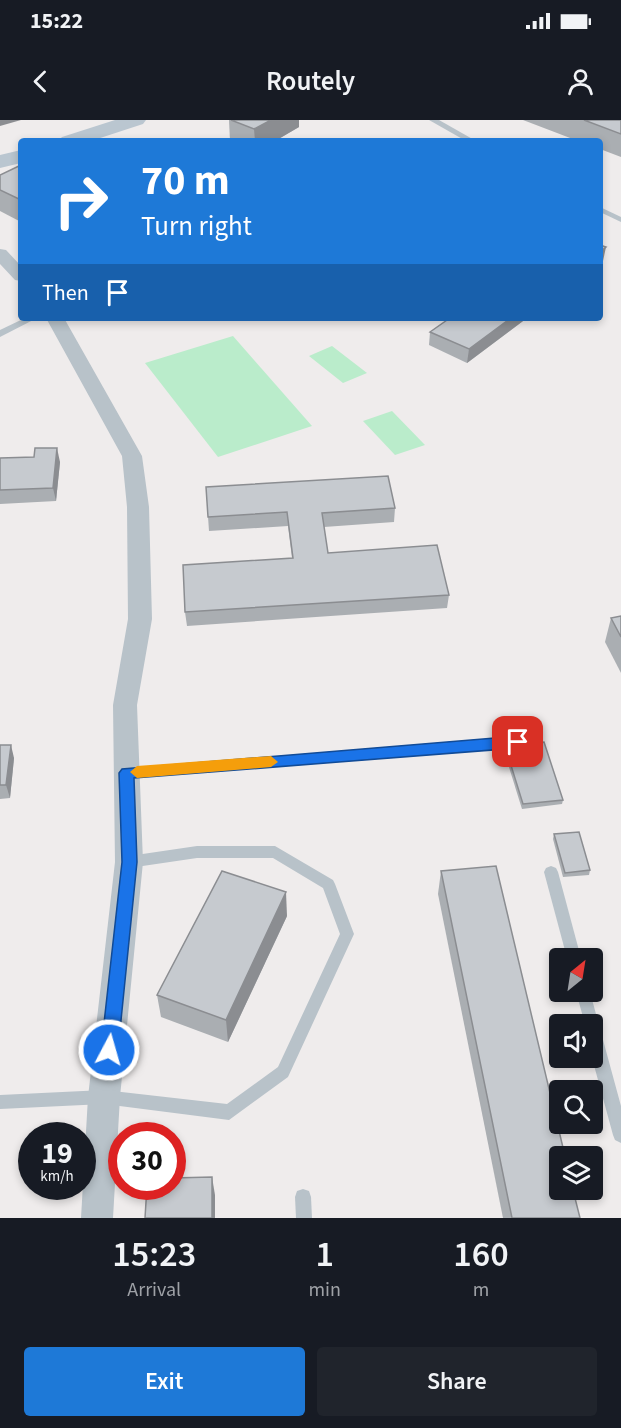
<!DOCTYPE html>
<html lang="en">
<head>
<meta charset="utf-8">
<style>
  :root { --surface:#171b24; --page:#20242c; --text:#f1f3f6; --muted:#9ea1a6; --accent:#1e79d7 }
  body { margin:0; font-family:"Source Sans 3",sans-serif; background:var(--page); color:var(--text); height:100vh; display:flex; flex-direction:column; font-size:22px; white-space:nowrap }
  * { box-sizing:border-box; margin:0 }
  p { font-size:20px; color:var(--muted) }
  .icon { flex:none; width:33px; height:33px; fill:none; stroke:currentColor; stroke-width:2; stroke-linecap:round; stroke-linejoin:round }
  .map { position:relative; height:1098px; overflow:hidden }
  .side { display:flex; flex-direction:column; background:var(--surface); flex:1 }
  .side>* { flex:none }
  .top-card { position:absolute; left:18px; top:18px; width:585px; height:183px; border-radius:6px; box-shadow:0 3px 9px #0003; background:#1e79d7; color:#fff; overflow:hidden }
  .needle { width:39px; rotate:30deg }
  .buttons { position:absolute; left:549px; top:828px; display:grid; gap:12px }
  .buttons a { display:grid; place-items:center; width:54px; height:54px; border-radius:6px; background:var(--surface); box-shadow:0 3px 9px #0003; font-size:30px }
  .speed { position:absolute; left:18px; top:1002px; display:flex; gap:12px; font-size:30px; font-weight:700; text-align:center }
  .speed>* { display:grid; place-content:center; width:78px; height:78px; border-radius:50%; background:var(--surface); box-shadow:0 3px 9px #0003; line-height:1 }
  .speed small { font-size:15px; font-weight:400 }
  .speed .limit { border:9px solid #d22; background:#fff; color:#111 }
  .pin { position:absolute; display:grid; place-items:center; width:51px; height:51px; color:#fff; margin:-26px; border-radius:12px; box-shadow:0 3px 9px #0006 }
  .me { position:absolute; width:66px; margin:-33px; rotate:6deg; stroke-linejoin:round; filter:drop-shadow(0 0 4px #0008) }
  .turn { display:flex; align-items:center; gap:21px; height:126px; padding:0 24px; font-size:27px }
  .turn .icon { width:78px; height:78px; stroke-width:2.5 }
  .turn b { display:block; font-size:42px; line-height:51px }
  .then { display:flex; align-items:center; height:57px; padding:0 24px; background:#0003; gap:12px; font-size:22px }
  .eta { display:flex; justify-content:space-evenly; align-items:center; height:102px; text-align:center }
  .eta b { font-size:36px; font-weight:600; line-height:42px }
  .cta { display:flex; gap:12px; margin-top:auto; padding:12px 24px }
  .cta a { flex:1; height:69px; border-radius:6px; background:var(--accent); color:#fff; font-size:24px; font-weight:600; line-height:69px; text-align:center }
  .cta a+a { background:var(--page); color:var(--text) }
  .status { display:flex; justify-content:space-between; align-items:center; height:42px; padding:0 30px; background:var(--surface); direction:ltr }
  .status svg { height:16px; fill:currentColor }
  header { display:flex; justify-content:space-between; align-items:center; height:78px; padding:0 24px; background:var(--surface); font-size:27px; font-weight:600 }
  .map>svg:first-child { display:block }
  .green { fill:#baeccb }
  .lines { fill:none; stroke-linecap:round; stroke-linejoin:round }
  .lane { fill:#b8c2c9; fill-rule:evenodd }
  .street { fill:#b8c2c9; fill-rule:evenodd }
  .secondary { fill:#bac6d0; fill-rule:evenodd }
  .wall { fill:#aaaeb2 }
  .shaded-wall { fill:#8b8d91 }
  .building { fill:#c6cacf; stroke:#8b8d91; stroke-width:1.5 }
  .route { fill:#1a73e8; stroke:#114b97; stroke-width:1.5 }
  .slow { fill:#f59e0b }
</style>
</head>
<body>
<div class="status"><b>15:22</b><svg viewBox="0 0 49 12"><path d="M0 12V9h3v3zM5 12V6h3v6zM10 12V3h3v9zM15 12V0h3v12zM26 1h20v11H26zM47 4h2v5h-2z"/></svg></div>
<header><svg class="icon" aria-label="back" viewBox="0 0 24 24"><path d="M15 5l-7 7 7 7"/></svg>Routely<svg class="icon" aria-label="person" viewBox="0 0 24 24"><circle cx="12" cy="8" r="4"/><path d="M4 21q1-7 8-7t8 7"/></svg></header>
<div class="map">
<svg width="621" height="1098" viewBox="0 0 621 1098">
  <rect width="100%" height="100%" fill="#efecec"/>
  <g class="green">
    <polygon points="233,216 312,306 218,337 145,243"/>
    <polygon points="332,226 367,253 343,263 309,236"/>
    <polygon points="392,291 425,325 395,335 363,301"/>
  </g>
  <g class="lines">
    <g class="lane">
      <polygon points="429,0 439,0 476,21 466,21"/>
      <polygon points="600,87 621,97 621,102 600,92"/>
      <polygon points="25,198 37,198 0,217 0,210"/>
      <polygon points="518,617 522,619 524,622 522,625 518,627 127,658 122,657 121,653 122,649 127,648"/>
      <polygon points="197,726 275,726 333,760 335,764 354,814 288,957 229,1000 104,984 0,989 0,975 104,970 227,984 278,947 340,814 323,768 273,738 197,738 129,748 124,746 122,742 124,738 129,736"/>
      <polygon points="551,746 556,748 558,752 581,838 567,838 544,752 546,748"/>
      <polygon points="576,872 590,872 621,986 621,1023 615,1020 613,1015 592,938 592,904 585,904"/>
      <polygon points="303,1069 309,1071 311,1077 312,1098 296,1098 295,1077 297,1071"/>
    </g>
    <g class="street">
      <polygon points="0,129 6,130 21,146 21,161 15,160 0,144"/>
      <polygon points="46,198 64,198 142,336 149,387 152,499 137,585 143,742 120,977 113,1098 81,1098 88,977 115,742 113,585 128,499 127,387 122,336"/>
    </g>
    <g class="secondary">
      <polygon points="115,0 146,0 143,4 91,21 58,21 62,17"/>
      <polygon points="21,30 21,43 0,48 0,35"/>
    </g>
  </g>
  <g class="wall">
    <polygon points="229,0 299,0 299,7 275,21 230,21"/>
    <polygon points="523,0 621,0 621,37 600,29 600,21 578,21"/>
    <polygon points="21,45 21,102 0,91 0,55"/>
    <polygon points="450,198 527,198 467,243 429,225 430,212"/>
    <polygon points="34,337 60,342 56,381 0,384 0,338"/>
    <polygon points="206,367 395,388 394,402 324,407 328,433 449,475 447,488 187,506 185,492 292,438 288,406 209,411"/>
    <polygon points="621,496 621,553 605,522 611,498"/>
    <polygon points="0,625 14,638 10,678 0,679"/>
    <polygon points="505,626 563,680 562,684 522,689 504,631"/>
    <polygon points="554,714 590,750 589,755 563,757 553,719"/>
    <polygon points="441,751 580,1098 503,1098 438,774"/>
    <polygon points="287,796 228,922 161,897 157,875"/>
  </g>
  <g class="shaded-wall">
    <polygon points="0,0 21,0 0,6"/>
    <polygon points="271,0 299,0 299,7 275,21 255,21 254,9"/>
    <polygon points="606,127 603,141 600,143 600,132"/>
    <polygon points="511,198 527,198 467,243 469,229"/>
    <polygon points="57,328 60,342 56,381 53,368"/>
    <polygon points="11,625 14,638 10,678 6,665"/>
    <polygon points="286,772 287,796 228,922 226,900"/>
    <polygon points="212,1057 215,1075 215,1098 212,1098"/>
  </g>
  <g class="building">
    <polygon points="231,0 271,0 254,9"/>
    <polygon points="584,0 621,0 621,14"/>
    <polygon points="21,45 21,80 0,70 0,55"/>
    <polygon points="600,125 606,127 600,132"/>
    <polygon points="450,198 511,198 469,229 430,212"/>
    <polygon points="35,328 57,328 53,368 0,370 0,338 34,337"/>
    <polygon points="388,356 395,388 322,393 328,433 437,425 449,475 185,492 183,445 293,438 287,392 208,397 206,367"/>
    <polygon points="621,496 621,517 611,498"/>
    <polygon points="544,622 563,680 523,684 505,626"/>
    <polygon points="0,625 11,625 6,665 0,665"/>
    <polygon points="579,712 590,750 565,753 554,714"/>
    <polygon points="496,746 565,1036 560,1036 560,1070 573,1070 580,1098 512,1098 441,751"/>
    <polygon points="222,751 286,772 226,900 157,875"/>
    <polygon points="212,1057 212,1098 145,1098 147,1066 172,1066 172,1058"/>
  </g>
  <polygon class="route" points="518,616 525,622 518,628 134,658 137,742 118,930 115,936 109,938 103,936 101,930 122,742 119,653 122,649"/>
  <polygon class="slow" points="271,636 278,642 271,647 137,658 130,652 137,646"/>
</svg>
<div class="buttons">
<a><svg class="needle" viewBox="-14 -14 28 28"><path d="M0-13l5 13h-10z" fill="#e53935"/><path d="M0 13l5-13h-10z" fill="#9ea1a6"/></svg></a>
<a><svg class="icon" aria-label="sound" viewBox="0 0 24 24"><path d="M4 9h4l5-4v14l-5-4H4zM17 9q2 3 0 6"/></svg></a>
<a><svg class="icon" aria-label="search" viewBox="0 0 24 24"><circle cx="10" cy="10" r="6"/><path d="M15 15l6 6"/></svg></a>
<a><svg class="icon" aria-label="layers" viewBox="0 0 24 24"><path d="M12 4l9 5-9 5-9-5zM3 14l9 5 9-5"/></svg></a>
</div>
<div class="speed"><div>19<small>km/h</small></div><div class="limit">30</div></div>
<div class="pin" style="left:518px;top:622px;background:#d93025"><svg class="icon" aria-label="arrive" viewBox="0 0 24 24"><path d="M6 21V4h12l-3 4 3 4H6"/></svg></div>
<svg class="me" style="left:109px;top:930px" viewBox="-20 -20 40 40"><circle r="17" fill="#1a73e8" stroke="#fff" stroke-width="3"/><path d="M0-11L8 9 0 5-8 9z" fill="#fff"/></svg>
<div class="top-card">
<div class="turn"><svg class="icon" aria-label="right" viewBox="0 0 24 24"><path d="M7 20v-9h11M14 6l5 5-5 5"/></svg><div><b>70 m</b>Turn right</div></div>
<div class="then">Then<svg class="icon" aria-label="arrive" viewBox="0 0 24 24"><path d="M6 21V4h12l-3 4 3 4H6"/></svg></div>
</div>
</div>
<section class="side">
<div class="eta">
<div><b>15:23</b><p>Arrival</p></div>
<div><b>1</b><p>min</p></div>
<div><b>160</b><p>m</p></div>
</div>
<div class="cta"><a>Exit</a><a>Share</a></div>
</section>
</body>
</html>
